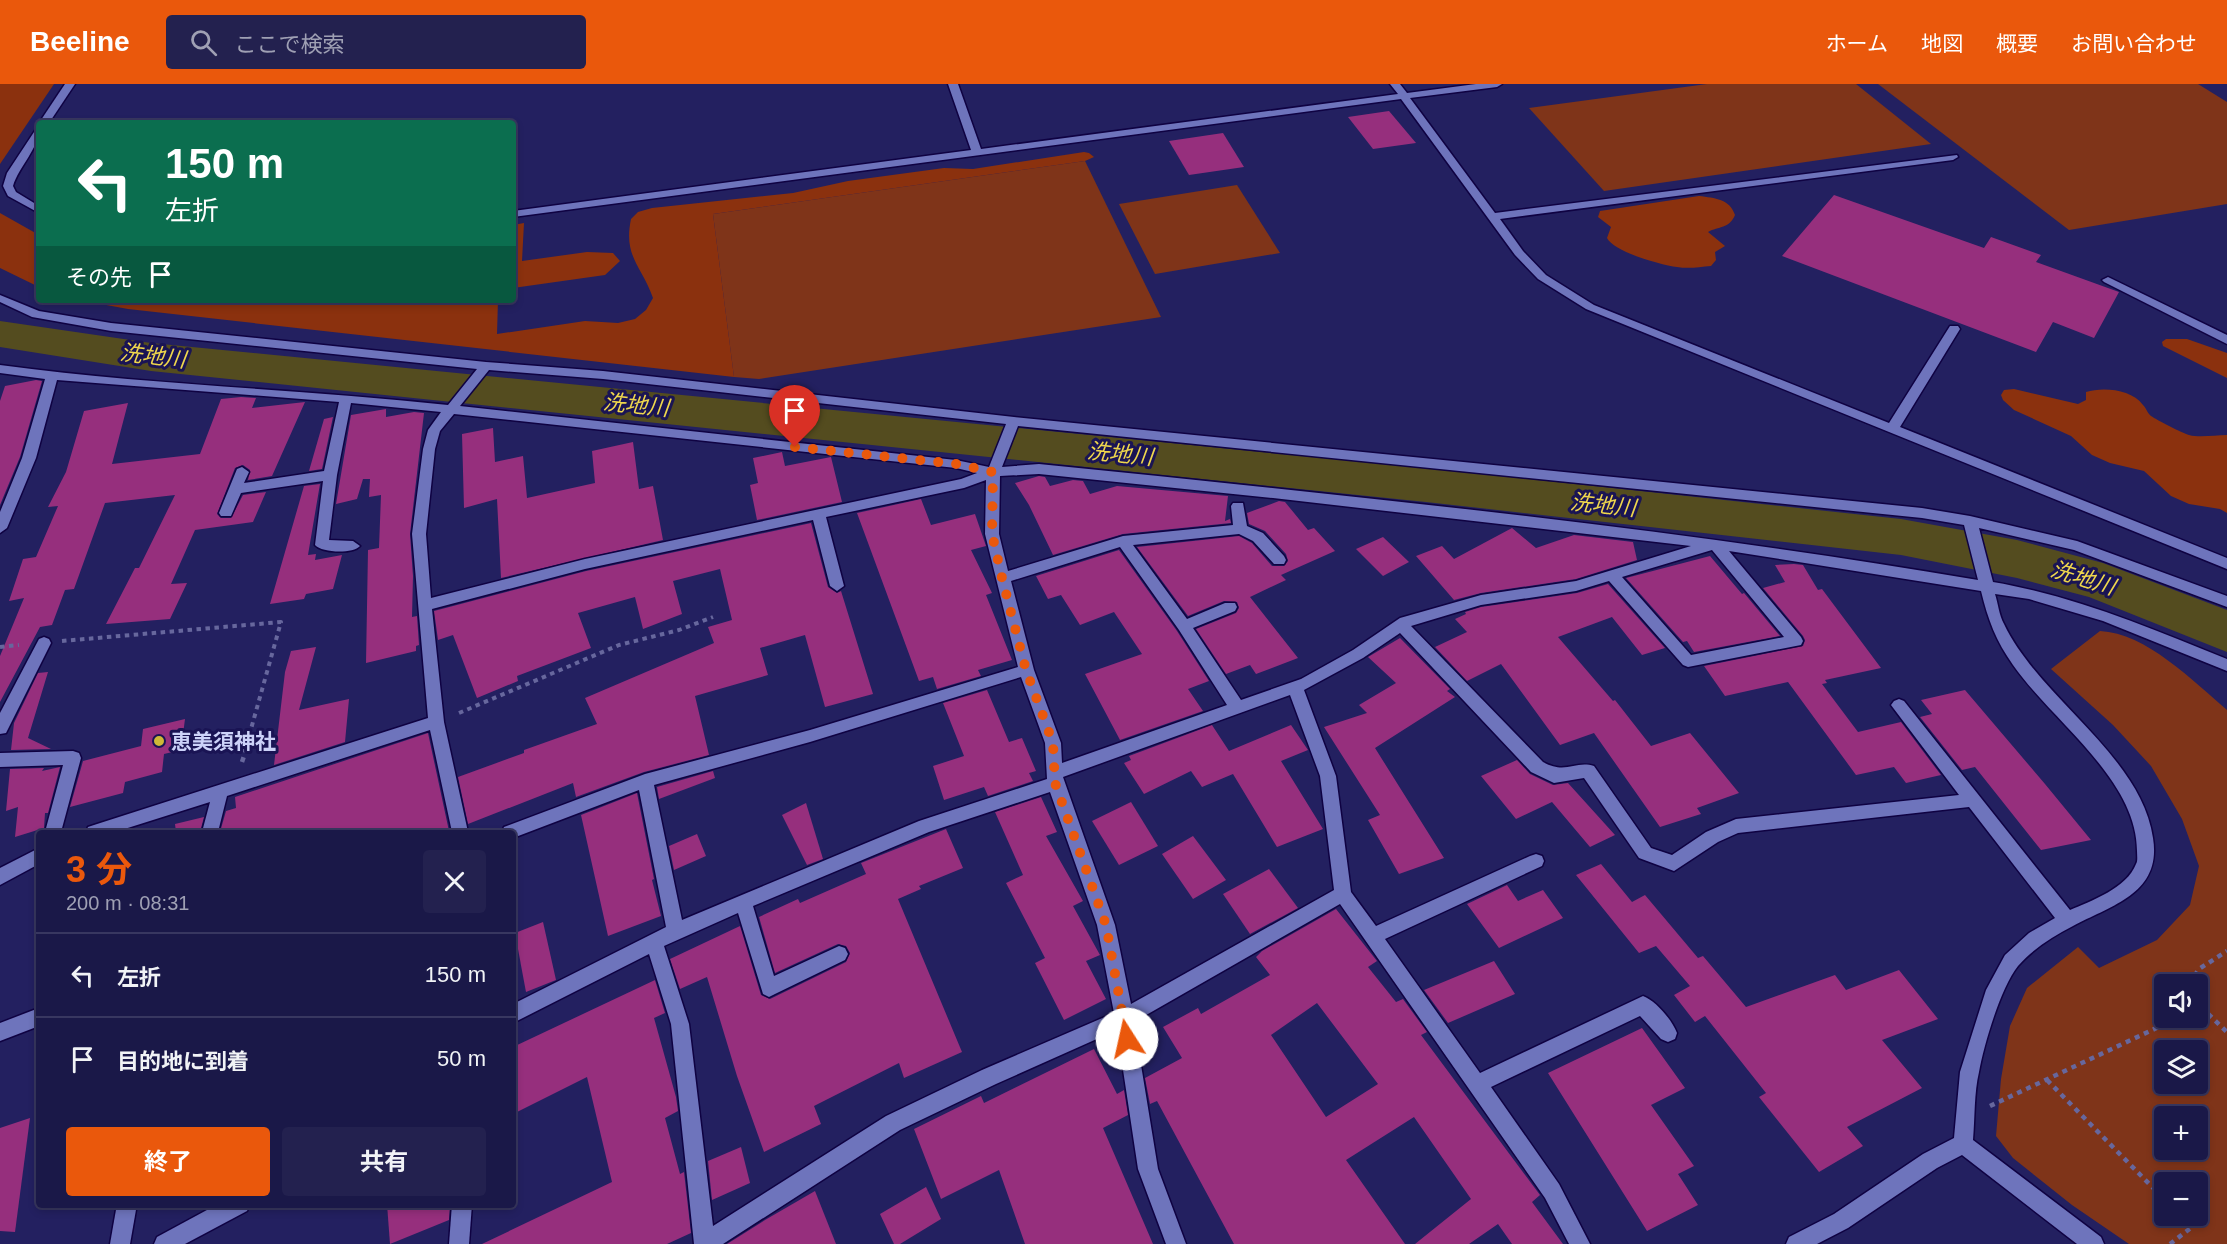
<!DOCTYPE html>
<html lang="ja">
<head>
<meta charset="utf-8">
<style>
  :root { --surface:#1a1848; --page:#23214f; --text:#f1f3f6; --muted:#9fa0b4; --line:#383760; --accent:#ea580c }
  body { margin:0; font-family:Helvetica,"Noto Sans JP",sans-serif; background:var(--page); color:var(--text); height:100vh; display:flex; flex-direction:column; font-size:22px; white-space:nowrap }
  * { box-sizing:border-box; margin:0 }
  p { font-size:20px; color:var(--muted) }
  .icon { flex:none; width:33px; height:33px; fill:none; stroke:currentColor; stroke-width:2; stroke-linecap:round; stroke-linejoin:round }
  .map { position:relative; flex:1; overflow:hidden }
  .side { position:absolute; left:36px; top:746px; width:480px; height:378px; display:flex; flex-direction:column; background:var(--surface); border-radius:6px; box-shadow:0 3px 9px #0003,0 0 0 2px var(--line) }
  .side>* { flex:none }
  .banner { position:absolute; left:36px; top:36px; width:480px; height:183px; border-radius:6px; box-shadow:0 3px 9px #0003,0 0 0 2px var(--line); background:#0b6e4f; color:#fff; overflow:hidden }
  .controls { position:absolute; left:2154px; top:890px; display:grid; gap:12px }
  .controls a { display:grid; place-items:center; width:54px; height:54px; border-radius:6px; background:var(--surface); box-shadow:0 3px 9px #0003,0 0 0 2px var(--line); font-size:30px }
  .pin { position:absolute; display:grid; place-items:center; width:51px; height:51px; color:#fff; margin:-62px -26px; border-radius:50% 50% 50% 0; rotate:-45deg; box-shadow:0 0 6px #0007 }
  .pin .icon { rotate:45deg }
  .me { position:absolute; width:66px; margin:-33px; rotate:350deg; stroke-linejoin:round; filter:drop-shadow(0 0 4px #0008) }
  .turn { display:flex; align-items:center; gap:21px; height:126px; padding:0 30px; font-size:27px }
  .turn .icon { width:78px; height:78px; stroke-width:2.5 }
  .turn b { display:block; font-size:42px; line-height:51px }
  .then { display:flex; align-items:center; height:57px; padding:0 30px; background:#0003; gap:12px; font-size:22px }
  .round { display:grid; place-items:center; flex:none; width:63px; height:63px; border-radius:6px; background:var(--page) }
  .overview { display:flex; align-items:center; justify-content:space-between; height:102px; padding:0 30px }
  h1 { font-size:36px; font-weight:700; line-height:45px; color:var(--accent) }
  .button { display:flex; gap:12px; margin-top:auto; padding:12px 30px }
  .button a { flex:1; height:69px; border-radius:6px; background:var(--accent); color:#fff; font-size:24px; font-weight:700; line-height:69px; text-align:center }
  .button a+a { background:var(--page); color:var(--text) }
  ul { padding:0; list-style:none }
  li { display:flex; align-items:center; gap:18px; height:84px; padding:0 30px; border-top:2px solid var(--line) }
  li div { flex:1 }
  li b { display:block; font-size:22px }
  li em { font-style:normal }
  header { display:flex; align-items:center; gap:36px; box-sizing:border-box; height:84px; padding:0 30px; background:var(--accent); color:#fff }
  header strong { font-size:28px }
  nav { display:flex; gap:33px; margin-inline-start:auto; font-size:21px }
  .search { width:420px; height:54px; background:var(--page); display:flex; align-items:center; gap:15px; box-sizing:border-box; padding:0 21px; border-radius:6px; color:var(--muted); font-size:22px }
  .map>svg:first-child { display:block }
  .green { fill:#7f3419; fill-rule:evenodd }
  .forest { fill:#8b310e }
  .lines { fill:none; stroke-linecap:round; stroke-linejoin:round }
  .river { fill:#544c1f; fill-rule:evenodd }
  .building { fill:#962f7d; fill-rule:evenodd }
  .minor-casing { stroke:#0f0242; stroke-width:3 }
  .path-far1 { stroke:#67679d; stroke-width:4; stroke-dasharray:4.5 4.5; stroke-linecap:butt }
  .path { stroke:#67679d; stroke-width:4.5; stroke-dasharray:5 5; stroke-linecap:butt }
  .minor { fill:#6e74bc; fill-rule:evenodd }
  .route { stroke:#ea580c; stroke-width:10; stroke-dasharray:0 18 }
  .poi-dot { fill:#ceb837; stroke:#1a1454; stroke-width:2 }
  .labels { text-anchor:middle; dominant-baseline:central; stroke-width:6; stroke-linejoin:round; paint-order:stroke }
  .poi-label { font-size:21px; font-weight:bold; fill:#ccd2f9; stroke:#1a1454; text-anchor:start }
  .water-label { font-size:22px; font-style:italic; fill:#efd74d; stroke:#1a1454 }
</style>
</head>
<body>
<header>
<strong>Beeline</strong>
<div class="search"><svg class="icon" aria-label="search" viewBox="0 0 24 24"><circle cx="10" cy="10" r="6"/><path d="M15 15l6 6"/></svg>ここで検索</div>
<nav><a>ホーム</a><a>地図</a><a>概要</a><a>お問い合わせ</a></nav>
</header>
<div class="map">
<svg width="2227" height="1160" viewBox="0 0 2227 1160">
  <rect width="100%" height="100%" fill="#232060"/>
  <g class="green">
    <polygon points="1707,0 1856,0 1931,60 1604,107 1529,24"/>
    <polygon points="1878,0 2198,0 2227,18 2227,120 2069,146"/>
    <polygon points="1085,77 1161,233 759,295 734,293 713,130"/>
    <polygon points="1237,101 1280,169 1155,190 1119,120"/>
    <path d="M2100,547C2146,549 2193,597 2227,626V1160H2129L2072,1121L2013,1074L1996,1052L2001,995L2010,942L2027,904L2078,863L2099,884L2157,856L2190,821L2199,782L2182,735L2151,682L2113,641L2051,585ZM2164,900H2198V933H2164ZM2164,966H2198V999H2164ZM2164,1032H2198V1065H2164ZM2164,1098H2198V1131H2164Z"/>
  </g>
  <g class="forest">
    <polygon points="0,0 54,0 0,80"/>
    <path d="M1084,68L1089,69L1094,73L1085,77L713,130L734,293L128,225L79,216H498L497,250L585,237L618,239L635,235L646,226L653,214C642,182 623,173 631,135L638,128L652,124L793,109L848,97L944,84L973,85Z"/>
    <path d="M1699,112C1715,114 1730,115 1735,131C1729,145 1719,142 1708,148L1725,162L1715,168L1716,176L1711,182C1699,183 1689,185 1677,183C1661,181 1614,168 1607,154L1611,143L1598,133L1600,127Z"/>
    <polygon points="0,129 39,151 39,203 0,184"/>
    <polygon points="524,139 522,177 587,168 613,169 620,177 605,191 513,204 513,141"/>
    <polygon points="2166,255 2187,255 2227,269 2227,294 2163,262 2162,258"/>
    <path d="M2014,305L2078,320L2086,316V308C2103,303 2131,305 2143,321C2147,325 2147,329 2151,332C2157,336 2182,349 2189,351C2200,354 2215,351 2227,351V429L2220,425L2189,420L2171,412L2144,387L2110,379L2092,371L2071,352L2014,326L2003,316L2001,311L2004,306Z"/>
  </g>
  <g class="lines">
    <polygon class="river" points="0,237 151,259 1426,384 1901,435 2017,456 2103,479 2227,526 2227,568 2089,513 2017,494 1901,471 1426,418 151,287 0,263"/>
  </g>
  <g class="building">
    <polygon points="1389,27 1416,59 1373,65 1348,33"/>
    <polygon points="1223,49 1244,83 1189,91 1169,57"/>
    <polygon points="1834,111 1984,164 1991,153 2041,171 2036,178 2119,208 2094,254 2053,238 2036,268 1782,172"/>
    <polygon points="36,296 42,297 20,373 0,421 0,317 5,302"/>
    <polygon points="241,313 256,314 252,324 305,318 272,392 248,396 250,386 243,381 235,384 217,430 221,434 231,434 243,411 266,408 253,438 195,446 171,500 187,499 170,535 106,540 135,484 139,484 175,411 105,419 74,505 65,506 52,541 40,543 0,618 0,572 24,514 9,517 23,475 36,473 58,422 48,423 66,388 84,327 128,319 112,380 200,370 221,315"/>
    <polygon points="386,325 386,333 414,328 424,329 410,450 413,492 412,533 417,532 419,561 416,562 416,567 366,579 368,466 379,464 381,411 369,413 370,395 363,395 357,415 336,420 351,331"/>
    <polygon points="333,333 322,385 309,387 324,335"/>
    <polygon points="493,344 495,378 523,372 527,414 595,399 592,367 633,358 639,405 653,402 663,456 501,494 497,415 464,424 462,350"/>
    <polygon points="782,368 785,382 831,373 842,418 757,436 750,401 758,399 753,374"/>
    <polygon points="1039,392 1045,393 1050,402 1073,396 1083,397 1090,410 1117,402 1228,412 1225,437 1230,435 1231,439 1123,450 1053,471 1029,421 1015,399"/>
    <polygon points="320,400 308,471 316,470 315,476 342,471 333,505 306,510 304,515 270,520 304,402"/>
    <polygon points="921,415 931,441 975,430 986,462 971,466 992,509 986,511 1012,576 978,586 981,592 937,605 933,593 919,597 857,429"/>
    <polygon points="1279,417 1285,418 1308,446 1314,444 1335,467 1281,491 1286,496 1250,513 1298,574 1256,590 1250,581 1226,590 1196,545 1236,529 1239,524 1237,518 1224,517 1188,532 1137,463 1239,452 1252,459 1272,482 1284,482 1288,477 1286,470 1265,447 1249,440 1247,429"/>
    <polygon points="811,439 828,503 837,509 841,507 873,610 825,623 805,551 760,564 768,591 695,612 709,671 644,688 576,713 573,699 468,740 458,693 524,669 524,666 597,640 585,614 714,559 708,543 732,536 720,485 673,497 682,530 643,545 635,513 578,529 591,564 517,592 518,597 477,614 453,551 438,556 434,527 586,487"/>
    <polygon points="1512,444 1536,464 1574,451 1633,458 1637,476 1576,495 1481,509 1454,516 1416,472 1442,462 1454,475"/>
    <polygon points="1383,453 1409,478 1383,492 1356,465"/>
    <polygon points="1119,466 1177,547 1209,597 1188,605 1203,627 1120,656 1085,590 1142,570 1114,528 1080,541 1061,511 1048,515 1036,492"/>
    <polygon points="1710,472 1742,510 1744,509 1780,552 1694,568 1687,557 1683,558 1626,494"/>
    <polygon points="1794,480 1803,481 1818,506 1822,505 1881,584 1825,596 1827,599 1822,600 1858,648 1901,638 1941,691 1906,699 1894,683 1856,691 1788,598 1725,612 1704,582 1803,562 1805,556 1803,552 1763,504 1785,498 1775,481"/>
    <polygon points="1608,500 1665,564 1642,571 1612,533 1558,553 1613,617 1615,616 1651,662 1690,649 1739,709 1697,724 1701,730 1660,743 1594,649 1560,661 1501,580 1467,597 1435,563 1467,548 1455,535 1466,530 1465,528 1481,523 1577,509"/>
    <polygon points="1400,554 1450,605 1447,607 1455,613 1375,664 1444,774 1399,790 1368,736 1380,731 1324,643 1367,629 1359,621 1396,599 1368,573"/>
    <polygon points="316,563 299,626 349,615 345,658 274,681 285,588 291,567"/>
    <polygon points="48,588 28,654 51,665 11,666 14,639 38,589"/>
    <polygon points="987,606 1009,658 1022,654 1036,687 1029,689 1033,697 988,712 984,703 944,716 933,682 964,672 943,619"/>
    <polygon points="1965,606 2045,700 2091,756 2041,766 1975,683 1962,686 1920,633 1932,630 1921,616"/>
    <polygon points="185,635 181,666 164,670 162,688 125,698 123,709 70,723 83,677 141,662 143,645"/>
    <polygon points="1212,641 1229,667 1291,641 1308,666 1281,677 1323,745 1277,763 1233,690 1202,703 1191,687 1144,710 1124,679 1131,676 1129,672"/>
    <polygon points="428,649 449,747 444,748 220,748 226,727 236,724 235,713"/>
    <polygon points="1517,676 1530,690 1553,701 1568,699 1615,751 1590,763 1552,718 1516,735 1481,692"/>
    <polygon points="60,683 48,729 45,729 44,744 15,753 18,723 6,727 10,685 44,684 42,687"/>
    <polygon points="713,687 715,694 659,715 657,703"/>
    <polygon points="637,709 654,795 652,796 661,832 608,852 581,731"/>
    <polygon points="1041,713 1057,748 1046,752 1083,817 1073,822 1100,871 1086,877 1106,915 1064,936 1035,879 1045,874 1006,799 1023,791 995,728"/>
    <polygon points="1131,718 1158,762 1119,781 1092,737"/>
    <polygon points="806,719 823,775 807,781 782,731"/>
    <polygon points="204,733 200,748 176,748 175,740"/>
    <polygon points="946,745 963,784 919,802 921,805 898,815 962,968 904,994 899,979 814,1022 821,1040 764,1068 737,992 707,893 680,905 670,875 740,842 761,911 770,915 846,878 850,869 846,862 838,860 775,889 759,833 798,815 800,819 866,790 861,779"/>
    <polygon points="697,750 706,772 674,786 669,762"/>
    <polygon points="1193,752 1226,796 1193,815 1162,770"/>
    <polygon points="1601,780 1632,818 1645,811 1698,874 1703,872 1746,923 1835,891 1846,906 1899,886 1938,935 1882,956 1922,1004 1847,1043 1863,1062 1819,1088 1759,1013 1766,1009 1705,932 1695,938 1674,911 1690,902 1656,862 1639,869 1576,791"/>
    <polygon points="1269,785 1298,824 1250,850 1223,810"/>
    <polygon points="1507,801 1518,817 1543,806 1563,834 1499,864 1467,820"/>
    <path d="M1336,825L1377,877L1368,883L1396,918L1403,915L1427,948L1421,951L1540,1111L1532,1118L1563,1160H1512L1498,1140L1469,1160H1415L1471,1115L1414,1033L1346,1076L1405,1160H1234L1157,1017L1150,1020L1145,994L1182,974L1163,943L1198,924L1201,930L1270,891L1256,873L1262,867ZM1317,919L1378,1000L1326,1033L1271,951Z"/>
    <polygon points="543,838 556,896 526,908 515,849"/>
    <polygon points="1494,877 1515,910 1448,939 1424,906"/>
    <polygon points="655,896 665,929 654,934 676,1013 678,1027 665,1034 680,1090 684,1088 691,1149 667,1160 482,1160 612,1098 587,993 513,1030 513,963"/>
    <polygon points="1642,944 1685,1004 1651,1021 1694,1082 1678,1090 1698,1121 1647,1147 1548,989"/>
    <polygon points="1094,965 1117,1010 1124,1006 1128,1031 1103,1044 1153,1160 1025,1160 999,1086 941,1115 914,1045 981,1012 984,1019"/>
    <polygon points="30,1034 15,1148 0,1147 0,1044"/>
    <polygon points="741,1063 750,1099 712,1116 708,1077"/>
    <polygon points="926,1103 941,1135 900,1160 894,1160 880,1130"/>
    <polygon points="815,1107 836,1160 727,1160 765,1136"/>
    <polygon points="387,1120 450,1120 449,1136 390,1160"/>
  </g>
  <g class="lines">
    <defs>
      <g id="minor">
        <polygon points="65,0 75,0 49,39 39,39"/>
        <polygon points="948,0 958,0 981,65 1398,10 1390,0 1400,0 1407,9 1476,0 1502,0 1497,3 1410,14 1495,129 1957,71 1958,73 1953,76 1500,135 1523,167 1546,191 1594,221 1889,339 1950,242 1958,242 1960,245 1900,343 2227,474 2227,485 1586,225 1538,195 1515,171 1401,15 513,133 513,127 971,66"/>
        <path d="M39,44C39,65 19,82 13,102L16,108L39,122V129L8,112L3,102L7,89L36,45Z"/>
        <polygon points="2108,193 2227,251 2227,260 2104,198 2102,196"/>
        <path d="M0,211L39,227L111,239L486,278L603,287L1014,333L1922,424L1970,432L2077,457L2227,512V523L2074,466L1979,444L1993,498C2075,512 2150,544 2227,575V587L2103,537L2029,515L1995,510C1998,519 1999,531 2004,540C2039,614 2141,671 2153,754C2162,809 2112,821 2073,842C2053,852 2033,865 2018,882C2001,903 1984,960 1979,988C1974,1009 1975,1033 1973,1056L2101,1153L2104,1160H2077L1962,1071L1937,1084L1848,1144L1817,1160H1786L1789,1153L1834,1130L1923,1070L1954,1054L1960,988L1986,906L2005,871L2029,849L2055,834L1969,723L1738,749L1718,758L1674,787L1639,774L1584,694L1554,699L1531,688L1400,549L1363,574L1304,606L1336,692L1351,808L1376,842L1530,772L1536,770L1542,772L1544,777L1542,782L1385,855L1480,989L1643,912C1656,917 1672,936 1677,949L1675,955L1668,958L1661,955L1640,932L1491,1003L1559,1100L1590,1160H1569L1545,1114L1340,820L1134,938L1158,1085L1186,1160H1166L1138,1085L1117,946L996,1000L900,1046L723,1160H694L671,940L649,870L513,939V920L666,843L639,706L513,754V748H502L504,743L645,690L810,646L1018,583L985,450L986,396L964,404L826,433L844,502L837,507L830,502L813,436L585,485L432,525L444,638L468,748H452L430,646L227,712L218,748H202L210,718L115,748H86L88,743L94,741L428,634L412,450L423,365L428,346L441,328L351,319L337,391L329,456L353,457L360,462C353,470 322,469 315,461L323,397L241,409L231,432H221L219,429L237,385L242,383L249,388L244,399L324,387L339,318L57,296L36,374L7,444L0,449V428L22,374L45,295L0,289V281C148,301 299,305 448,321L477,285L111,247L32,233L0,218ZM489,286L603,295L1006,340L989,383L956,376L460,322ZM454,330L956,384L977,389L961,395L585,475L431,514L426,450L435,365L440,347ZM1018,342L1922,434L1964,441L1978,496C1667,443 1353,412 1039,380L1002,383ZM1039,390L1273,414L1691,462L1576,497L1481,511L1400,534L1353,566L1301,595L1241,616L1193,544L1235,527L1237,523L1235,519H1225L1187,535L1133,461L1239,450L1253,457L1274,480H1284L1286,476L1284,472L1263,449L1247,442L1243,419H1233L1231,422L1233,441L1123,452L1008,487L999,450L1000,392ZM1120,463L1179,546L1227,621L1062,679L1061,659L1034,586L1011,497ZM1712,466L1784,553L1691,571L1622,493ZM1729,467L1981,507C1988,536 1996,557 2013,581C2052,637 2137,695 2137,767C2137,771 2138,777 2136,780C2127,804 2091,817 2070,826L1904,617L1899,615L1894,617L1891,621L1894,625L1959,711L1736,735L1706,748L1672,771L1651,764L1594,682C1575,676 1566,691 1543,678L1411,542L1481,521L1576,507L1609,497L1683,581L1688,583L1801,561L1803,557L1801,553ZM1021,593L1045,659L1047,695L919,737L682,836L654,701L810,658ZM1290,611L1320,692L1334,806L1131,920L1115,841L1063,693ZM1050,708L1097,841L1114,929L982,986L886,1032L713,1142L689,940L664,862L738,829L763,910L769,913L775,910L845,876L848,870L845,864L839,862L774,892L753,822L929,748Z"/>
        <polygon points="44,553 49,555 51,559 6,649 0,650 0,629 39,555"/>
        <polygon points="73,667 79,669 81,674 61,748 45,748 63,681 0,683 0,669"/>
        <polygon points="39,764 39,780 0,801 0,784"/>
        <polygon points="39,924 39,942 0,957 0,939"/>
        <polygon points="117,1120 137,1120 130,1160 110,1160"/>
        <polygon points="218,1120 250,1120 247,1127 185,1160 154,1160 157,1153"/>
        <polygon points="452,1120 472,1120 469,1160 449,1160"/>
      </g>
    </defs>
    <use href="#minor" class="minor-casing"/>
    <g class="path-far1">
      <polyline points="62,557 281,538 244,670"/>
      <polyline points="0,563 19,561"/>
      <polyline points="459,629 619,561 679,546 713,533"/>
    </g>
    <g class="path">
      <polyline points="242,678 245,669"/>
      <polyline points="2189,900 2199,885 2227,867"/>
      <polyline points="2198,919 2201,923 2198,925"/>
      <polyline points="2201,923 2227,948"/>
      <polyline points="2047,996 2164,1115"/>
      <polyline points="1990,1022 2180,933"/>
      <polyline points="2170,1160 2192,1143 2180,1131"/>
    </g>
    <use href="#minor" class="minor"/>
  </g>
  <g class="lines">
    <polyline class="route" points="795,363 956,380 993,388 992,450 1002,494 1026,586 1053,659 1055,699 1106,841 1127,955"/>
  </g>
  <circle class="poi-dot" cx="159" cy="657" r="6"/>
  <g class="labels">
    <g class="poi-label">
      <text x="171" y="657">恵美須神社</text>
    </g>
    <g class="water-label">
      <text transform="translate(153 272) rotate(7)">洗地川</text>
      <text transform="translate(636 321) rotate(6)">洗地川</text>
      <text transform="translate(1120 370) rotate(6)">洗地川</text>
      <text transform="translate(1603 421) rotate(6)">洗地川</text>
      <text transform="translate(2083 494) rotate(17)">洗地川</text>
    </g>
  </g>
</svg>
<div class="controls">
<a><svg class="icon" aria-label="sound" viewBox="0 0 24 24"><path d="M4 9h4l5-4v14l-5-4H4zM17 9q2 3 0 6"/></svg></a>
<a><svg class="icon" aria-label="layers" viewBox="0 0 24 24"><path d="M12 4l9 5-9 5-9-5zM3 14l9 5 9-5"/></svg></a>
<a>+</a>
<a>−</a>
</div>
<div class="pin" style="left:795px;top:363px;background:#d93025"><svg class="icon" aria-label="arrive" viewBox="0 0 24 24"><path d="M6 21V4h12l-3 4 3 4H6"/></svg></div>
<svg class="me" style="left:1127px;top:955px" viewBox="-20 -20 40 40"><circle r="19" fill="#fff"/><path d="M0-13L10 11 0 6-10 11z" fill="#ea580c"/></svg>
<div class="banner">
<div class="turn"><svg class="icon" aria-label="left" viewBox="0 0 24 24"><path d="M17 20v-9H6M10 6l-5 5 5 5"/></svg><div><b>150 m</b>左折</div></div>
<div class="then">その先<svg class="icon" aria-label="arrive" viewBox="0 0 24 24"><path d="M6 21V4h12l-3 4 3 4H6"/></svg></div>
</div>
<section class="side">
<div class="overview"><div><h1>3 分</h1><p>200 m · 08:31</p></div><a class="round"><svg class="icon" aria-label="close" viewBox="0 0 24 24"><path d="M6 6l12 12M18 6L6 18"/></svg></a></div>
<ul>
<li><svg class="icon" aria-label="left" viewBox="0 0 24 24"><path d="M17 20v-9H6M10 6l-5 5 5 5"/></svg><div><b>左折</b></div><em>150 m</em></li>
<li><svg class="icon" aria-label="arrive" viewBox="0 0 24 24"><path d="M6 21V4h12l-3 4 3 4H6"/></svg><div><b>目的地に到着</b></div><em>50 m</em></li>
</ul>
<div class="button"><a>終了</a><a>共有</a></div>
</section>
</div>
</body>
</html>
